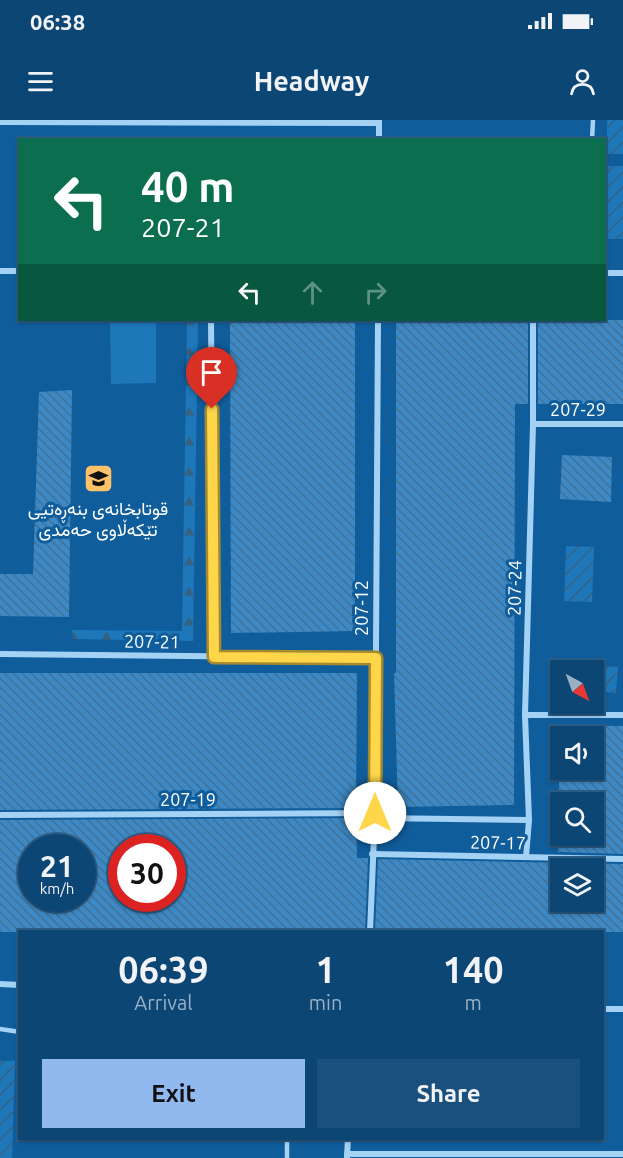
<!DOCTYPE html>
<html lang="en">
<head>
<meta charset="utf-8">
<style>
  :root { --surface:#0c4675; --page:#1a507d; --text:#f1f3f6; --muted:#9ab1c5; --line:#2c5e87; --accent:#90b9f0 }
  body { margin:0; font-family:Ubuntu,Vazirmatn,sans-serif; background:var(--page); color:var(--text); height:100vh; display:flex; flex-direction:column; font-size:22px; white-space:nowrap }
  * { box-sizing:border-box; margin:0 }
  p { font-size:20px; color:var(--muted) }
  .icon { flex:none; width:33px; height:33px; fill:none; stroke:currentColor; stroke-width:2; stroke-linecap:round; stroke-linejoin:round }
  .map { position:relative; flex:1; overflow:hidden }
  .details { position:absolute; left:18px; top:810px; width:586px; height:210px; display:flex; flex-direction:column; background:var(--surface); border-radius:0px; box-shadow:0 2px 4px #0004,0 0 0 2px var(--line) }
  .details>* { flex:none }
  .banner { position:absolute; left:18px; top:18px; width:588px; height:183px; border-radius:0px; box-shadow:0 2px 4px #0004,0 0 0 2px var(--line); background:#0b6e4f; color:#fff; overflow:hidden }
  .needle { width:39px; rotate:139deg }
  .controls { position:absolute; left:550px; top:540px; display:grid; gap:12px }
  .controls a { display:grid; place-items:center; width:54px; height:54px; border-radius:0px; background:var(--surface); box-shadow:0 2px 4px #0004,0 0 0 2px var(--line); font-size:30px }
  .speed { position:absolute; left:18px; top:714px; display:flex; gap:12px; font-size:30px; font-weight:700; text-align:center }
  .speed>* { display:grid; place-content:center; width:78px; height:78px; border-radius:50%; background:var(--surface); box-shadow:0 2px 4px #0004,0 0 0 2px var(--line); line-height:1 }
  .speed small { font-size:15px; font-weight:400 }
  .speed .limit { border:9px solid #d22; background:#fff; color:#111 }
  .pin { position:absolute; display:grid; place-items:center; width:51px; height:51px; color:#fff; margin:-62px -26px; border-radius:50% 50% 50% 0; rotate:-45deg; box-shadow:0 0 6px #0007 }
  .pin .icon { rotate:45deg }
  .me { position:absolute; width:66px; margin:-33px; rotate:0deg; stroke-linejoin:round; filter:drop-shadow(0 0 4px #0008) }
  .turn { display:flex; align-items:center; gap:21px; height:126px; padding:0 24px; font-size:27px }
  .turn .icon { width:78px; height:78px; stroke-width:2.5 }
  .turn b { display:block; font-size:42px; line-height:51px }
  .lanes { display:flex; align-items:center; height:57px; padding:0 24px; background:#0003; justify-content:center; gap:30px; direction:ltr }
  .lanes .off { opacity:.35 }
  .eta { display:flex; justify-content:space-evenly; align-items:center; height:102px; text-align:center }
  .eta b { font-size:36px; font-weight:700; line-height:42px }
  .cta { display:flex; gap:12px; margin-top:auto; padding:12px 24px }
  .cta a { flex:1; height:69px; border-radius:0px; background:var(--accent); color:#111; font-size:24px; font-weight:700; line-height:69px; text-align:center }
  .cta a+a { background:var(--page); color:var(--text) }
  .status { display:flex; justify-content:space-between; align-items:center; height:42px; padding:0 30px; background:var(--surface); direction:ltr }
  .status svg { height:16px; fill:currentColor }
  header { display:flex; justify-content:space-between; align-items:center; height:78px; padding:0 24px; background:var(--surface); font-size:27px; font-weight:700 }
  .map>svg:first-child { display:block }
  .forest { fill:url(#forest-firs) }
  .park { fill:#1e77b9 }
  .garden { fill:url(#garden-furrows) }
  .building { fill:url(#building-back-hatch); fill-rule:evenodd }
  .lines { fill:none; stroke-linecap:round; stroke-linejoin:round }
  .service { stroke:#a4d2f5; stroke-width:4.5 }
  .minor { stroke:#a4d2f5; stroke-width:6 }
  .route-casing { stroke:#a68a30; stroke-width:15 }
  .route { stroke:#ffd54a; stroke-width:10 }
  .labels { text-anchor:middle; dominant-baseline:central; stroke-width:6; stroke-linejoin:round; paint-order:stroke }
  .street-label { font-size:18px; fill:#fff; stroke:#105d9c }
  .poi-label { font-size:18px; fill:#fff; stroke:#105d9c }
</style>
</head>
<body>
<div class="status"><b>06:38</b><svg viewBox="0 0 49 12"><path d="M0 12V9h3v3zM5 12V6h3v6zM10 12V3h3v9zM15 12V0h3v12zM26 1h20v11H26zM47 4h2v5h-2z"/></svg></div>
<header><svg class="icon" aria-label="menu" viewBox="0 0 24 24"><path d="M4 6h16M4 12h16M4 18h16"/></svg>Headway<svg class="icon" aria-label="person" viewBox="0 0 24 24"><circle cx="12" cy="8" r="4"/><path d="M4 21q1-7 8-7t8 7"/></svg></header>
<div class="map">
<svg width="623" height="1038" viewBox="0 0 623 1038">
  <defs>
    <pattern id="forest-firs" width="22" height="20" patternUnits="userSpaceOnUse" patternTransform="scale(1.5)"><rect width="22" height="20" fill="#1e77b9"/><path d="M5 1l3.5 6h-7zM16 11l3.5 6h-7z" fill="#356282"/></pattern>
    <pattern id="garden-furrows" width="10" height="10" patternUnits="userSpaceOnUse" patternTransform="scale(1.5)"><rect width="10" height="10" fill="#1e77b9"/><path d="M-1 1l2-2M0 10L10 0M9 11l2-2" fill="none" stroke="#356282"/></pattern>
    <pattern id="building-back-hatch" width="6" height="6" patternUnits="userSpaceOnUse" patternTransform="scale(1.5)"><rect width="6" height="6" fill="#3d89c5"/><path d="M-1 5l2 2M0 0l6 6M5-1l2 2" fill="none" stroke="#437195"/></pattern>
  </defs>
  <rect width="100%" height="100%" fill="#105d9c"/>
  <polygon class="forest" points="187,200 198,200 193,521 73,519 72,510 182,511"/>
  <polygon class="park" points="110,200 156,200 156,263 111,264"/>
  <g class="garden">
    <rect x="607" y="0" width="16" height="34"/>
    <rect x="605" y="46" width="18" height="73"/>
    <polygon points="566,426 594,427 592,482 564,481"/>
    <polygon points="577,545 618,547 616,573 594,571 594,550 577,550"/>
    <polygon points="0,941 15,941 12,1038 0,1038"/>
  </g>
  <g class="building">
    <polygon points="230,200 355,200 355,511 231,513"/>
    <polygon points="396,200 528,200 528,284 515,284 514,685 398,687 394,553 396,553"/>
    <rect x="538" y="200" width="85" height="84"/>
    <polygon points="72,270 69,497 0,496 0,454 33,454 39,272"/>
    <polygon points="562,335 612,337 611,382 560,379"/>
    <polygon points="0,553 357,553 356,688 0,690"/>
    <path d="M560,605L623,606V734L558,732ZM561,616H594V650H561ZM561,682H594V716H561Z"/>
    <path d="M356,698L357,738H368L365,812H0V700ZM32,728H82V778H32ZM122,728H172V778H122Z"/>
    <path d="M378,739L623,744V812H375ZM561,748H594V782H561Z"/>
  </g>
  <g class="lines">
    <g class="service">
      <polyline points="592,20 593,0"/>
      <polyline points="0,909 20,912"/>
      <polyline points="287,1018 287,1038"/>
    </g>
    <g class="minor">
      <polyline points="0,2 379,3"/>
      <polyline points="379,20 379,0"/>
      <polyline points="0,151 20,151"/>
      <polyline points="604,153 623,153"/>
      <polyline points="211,200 214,537"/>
      <polyline points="533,304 623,304"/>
      <polyline points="0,534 376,538"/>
      <polyline points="525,595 623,595"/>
      <polyline points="0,695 375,693"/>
      <polyline points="375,698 529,700"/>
      <polyline points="372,734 623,739"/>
      <polyline points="526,737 529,700 525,595 533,304 533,200"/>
      <polyline points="370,812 375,693 378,200"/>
      <polyline points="0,864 20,865"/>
      <polyline points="603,889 623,889"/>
      <polyline points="347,1034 623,1034"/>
      <polyline points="347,1037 348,1018"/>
    </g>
  </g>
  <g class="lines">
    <defs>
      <polyline id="route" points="212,289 214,537 376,538 375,693"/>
    </defs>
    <use href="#route" class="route-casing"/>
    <use href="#route" class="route"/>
  </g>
  <defs>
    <symbol id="school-square" viewBox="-11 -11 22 22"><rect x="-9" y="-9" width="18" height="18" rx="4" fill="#ffc268" stroke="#105d9c"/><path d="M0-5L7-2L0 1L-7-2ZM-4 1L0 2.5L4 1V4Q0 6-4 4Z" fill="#111"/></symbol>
  </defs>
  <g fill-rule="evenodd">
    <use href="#school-square" x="82" y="342" width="33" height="33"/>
  </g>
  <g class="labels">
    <g class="street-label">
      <text x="578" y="289">207-29</text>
      <text transform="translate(514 468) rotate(-89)">207-24</text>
      <text transform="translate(361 488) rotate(-90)">207-12</text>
      <text transform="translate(152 521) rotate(1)">207-21</text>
      <text x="188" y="679">207-19</text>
      <text transform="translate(498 722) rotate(1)">207-17</text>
    </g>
    <g class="poi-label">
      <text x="98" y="388">قوتابخانەی بنەڕەتیی<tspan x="98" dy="21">تێکەڵاوی حەمدی</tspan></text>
    </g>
  </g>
</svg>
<div class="controls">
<a><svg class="needle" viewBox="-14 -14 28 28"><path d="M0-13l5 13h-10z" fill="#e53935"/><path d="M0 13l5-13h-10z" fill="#9ab1c5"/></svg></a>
<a><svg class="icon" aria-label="sound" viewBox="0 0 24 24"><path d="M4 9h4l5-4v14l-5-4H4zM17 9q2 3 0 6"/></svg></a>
<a><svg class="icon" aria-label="search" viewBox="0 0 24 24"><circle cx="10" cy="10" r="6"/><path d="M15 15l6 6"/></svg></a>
<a><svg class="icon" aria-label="layers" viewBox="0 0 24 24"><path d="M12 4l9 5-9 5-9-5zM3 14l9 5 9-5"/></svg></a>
</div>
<div class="speed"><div>21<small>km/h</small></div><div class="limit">30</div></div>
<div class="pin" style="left:212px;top:289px;background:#d93025"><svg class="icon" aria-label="arrive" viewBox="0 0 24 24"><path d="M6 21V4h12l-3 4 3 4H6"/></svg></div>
<svg class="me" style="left:375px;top:693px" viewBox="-20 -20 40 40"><circle r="19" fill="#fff"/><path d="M0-13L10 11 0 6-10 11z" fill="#ffd54a"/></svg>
<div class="banner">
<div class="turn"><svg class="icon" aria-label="left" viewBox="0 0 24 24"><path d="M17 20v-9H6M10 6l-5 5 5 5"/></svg><div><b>40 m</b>207-21</div></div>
<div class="lanes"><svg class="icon" aria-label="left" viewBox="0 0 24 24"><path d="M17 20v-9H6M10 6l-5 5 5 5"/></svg><svg class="icon off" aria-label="ahead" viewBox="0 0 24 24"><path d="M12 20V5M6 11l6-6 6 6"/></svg><svg class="icon off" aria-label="right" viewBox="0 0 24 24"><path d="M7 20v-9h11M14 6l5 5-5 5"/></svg></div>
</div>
<section class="details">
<div class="eta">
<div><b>06:39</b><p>Arrival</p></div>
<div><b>1</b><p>min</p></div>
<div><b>140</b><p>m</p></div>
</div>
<div class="cta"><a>Exit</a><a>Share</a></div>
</section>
</div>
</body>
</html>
